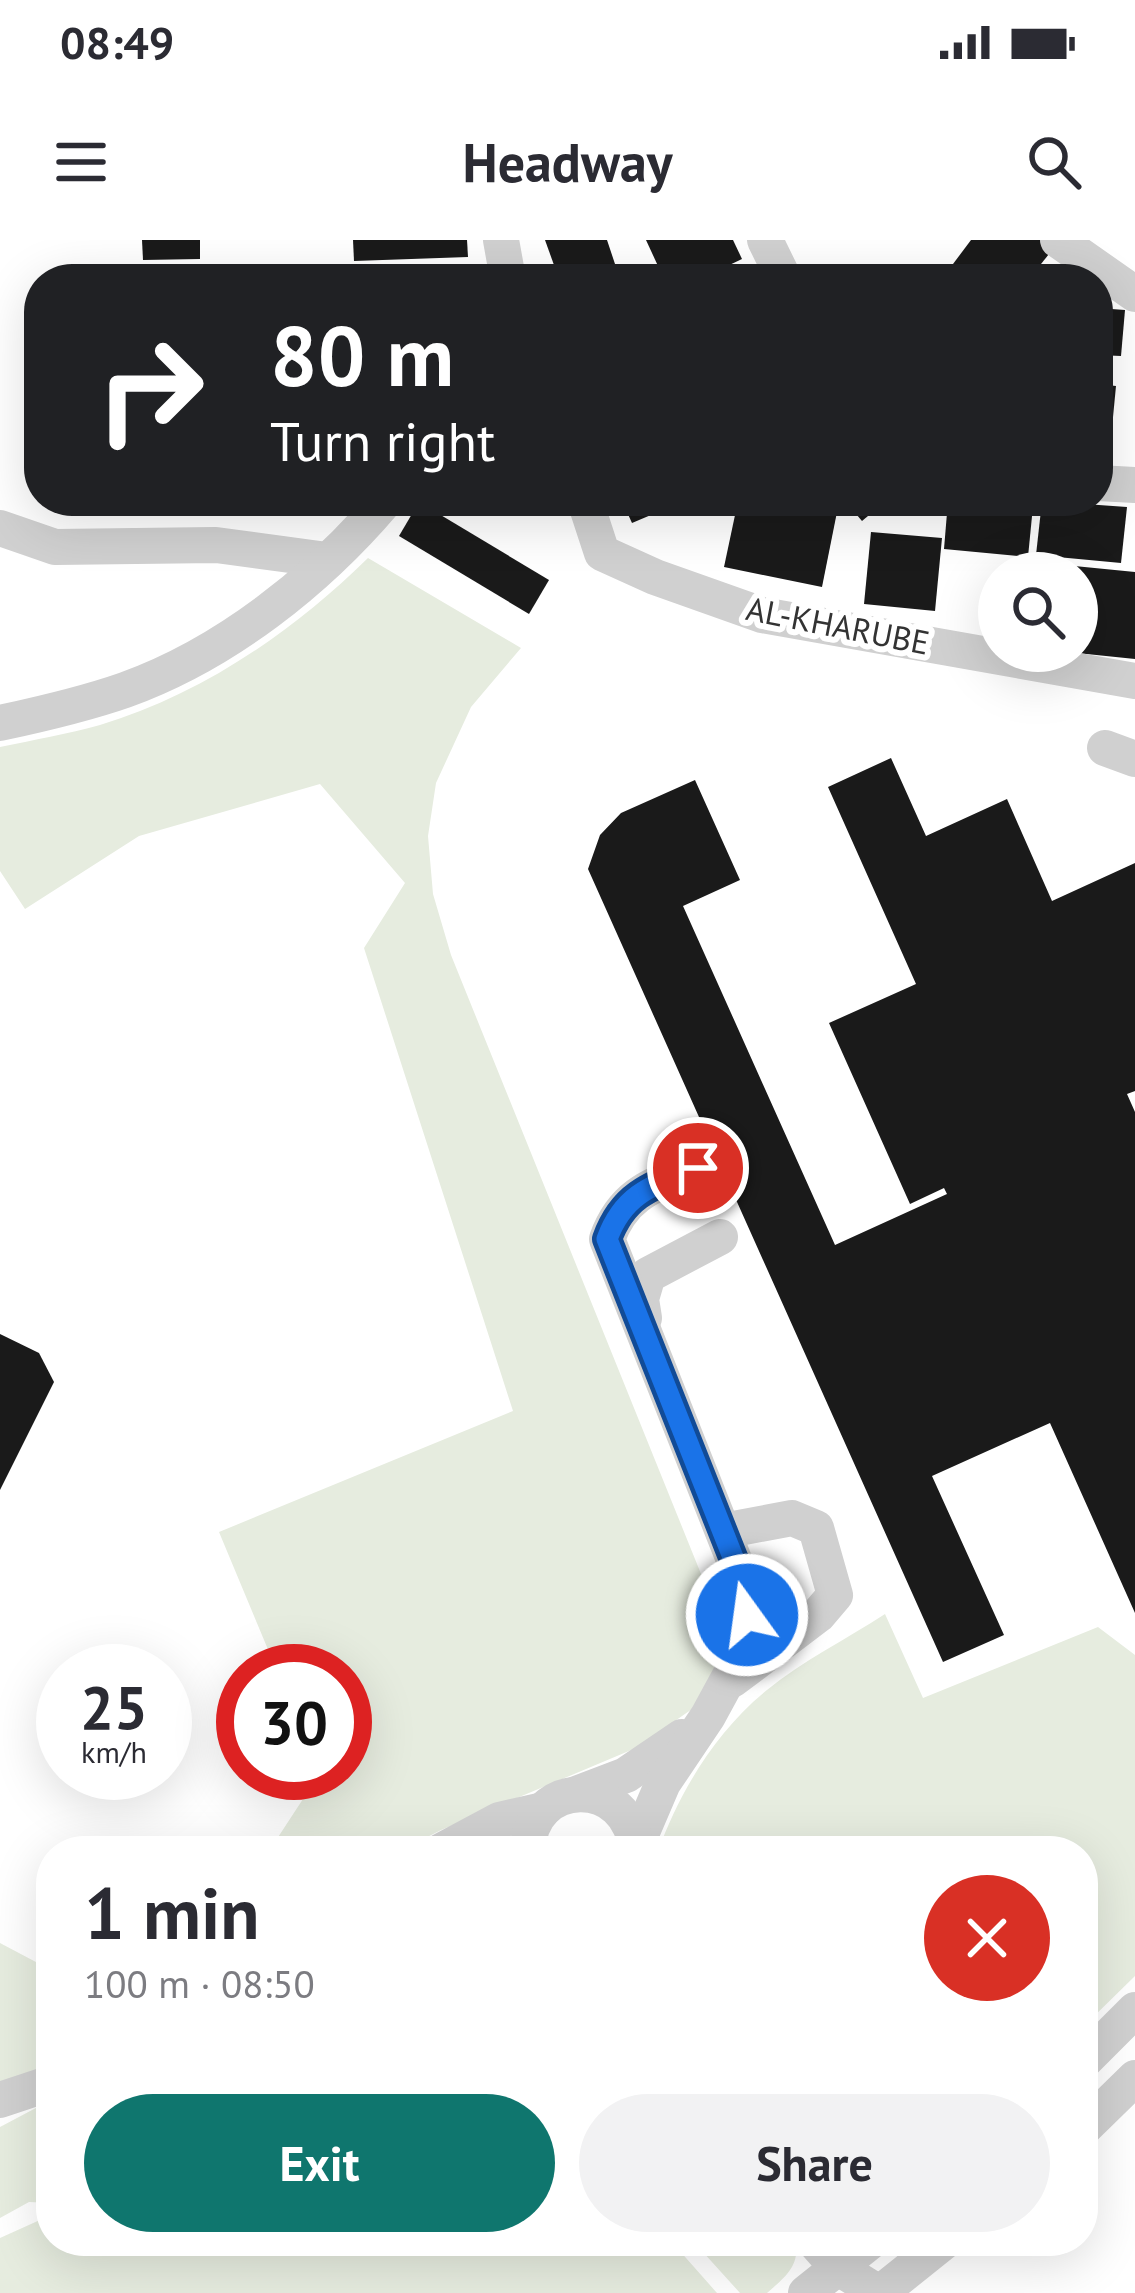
<!DOCTYPE html>
<html lang="en">
<head>
<meta charset="utf-8">
<style>
  :root { --surface:#fff; --page:#f2f2f3; --text:#2b2b33; --muted:#7c7c81; --accent:#0f766e }
  body { margin:0; font-family:"PT Sans",sans-serif; background:var(--page); color:var(--text); height:100vh; display:flex; flex-direction:column; font-size:45px; white-space:nowrap }
  * { box-sizing:border-box; margin:0 }
  p { font-size:39px; color:var(--muted) }
  .icon { flex:none; width:66px; height:66px; fill:none; stroke:currentColor; stroke-width:2; stroke-linecap:round; stroke-linejoin:round }
  .map { position:relative; flex:1; overflow:hidden }
  .drawer { position:absolute; left:36px; top:1596px; width:1062px; height:420px; display:flex; flex-direction:column; background:var(--surface); border-radius:48px; box-shadow:0 12px 48px #0002 }
  .drawer>* { flex:none }
  .banner { position:absolute; left:24px; top:24px; width:1089px; height:252px; border-radius:48px; box-shadow:0 12px 48px #0002; background:#202124; color:#fff; overflow:hidden }
  .fabs { position:absolute; left:978px; top:312px; display:grid; gap:24px }
  .fabs a { display:grid; place-items:center; width:120px; height:120px; border-radius:50%; background:var(--surface); box-shadow:0 12px 48px #0002; font-size:60px }
  .speed { position:absolute; left:36px; top:1404px; display:flex; gap:24px; font-size:60px; font-weight:700; text-align:center }
  .speed>* { display:grid; place-content:center; width:156px; height:156px; border-radius:50%; background:var(--surface); box-shadow:0 12px 48px #0002; line-height:1 }
  .speed small { font-size:30px; font-weight:400 }
  .speed .limit { border:18px solid #d22; background:#fff; color:#111 }
  .pin { position:absolute; display:grid; place-items:center; width:102px; height:102px; color:#fff; margin:-51px; border:6px solid #fff; border-radius:50%; box-shadow:0 3px 12px #0007 }
  .me { position:absolute; width:132px; margin:-66px; rotate:346deg; stroke-linejoin:round; filter:drop-shadow(0 0 9px #0008) }
  .turn { display:flex; align-items:center; gap:42px; height:252px; padding:0 48px; font-size:54px }
  .turn .icon { width:156px; height:156px; stroke-width:2.5 }
  .turn b { display:block; font-size:84px; line-height:102px }
  .round { display:grid; place-items:center; flex:none; width:126px; height:126px; border-radius:63px; background:var(--page) }
  .overview { display:flex; align-items:center; justify-content:space-between; height:204px; padding:0 48px }
  h1 { font-size:72px; font-weight:700; line-height:90px }
  .primary-button { display:flex; gap:24px; margin-top:auto; padding:24px 48px }
  .primary-button a { flex:1; height:138px; border-radius:72px; background:var(--accent); color:#fff; font-size:48px; font-weight:700; line-height:138px; text-align:center }
  .primary-button a+a { background:var(--page); color:var(--text) }
  .status { display:flex; justify-content:space-between; align-items:center; height:84px; padding:0 60px; background:var(--surface); direction:ltr }
  .status svg { height:33px; fill:currentColor }
  header { display:flex; justify-content:space-between; align-items:center; height:156px; padding:0 48px; background:var(--surface); font-size:54px; font-weight:700 }
  .map>svg:first-child { display:block }
  .green { fill:#e6ecdf }
  .building { fill:#1a1a1a }
  .lines { fill:none; stroke-linecap:round; stroke-linejoin:round }
  .minor { stroke:#d0d0d0; stroke-width:36 }
  .route-casing { stroke:#114b97; stroke-width:30 }
  .route { stroke:#1a73e8; stroke-width:21 }
  .labels { text-anchor:middle; dominant-baseline:central; stroke-width:12; stroke-linejoin:round; paint-order:stroke }
  .street-label { font-size:33px; fill:#333; stroke:#fff }
</style>
</head>
<body>
<div class="status"><b>08:49</b><svg viewBox="0 0 49 12"><path d="M0 12V9h3v3zM5 12V6h3v6zM10 12V3h3v9zM15 12V0h3v12zM26 1h20v11H26zM47 4h2v5h-2z"/></svg></div>
<header><svg class="icon" aria-label="menu" viewBox="0 0 24 24"><path d="M4 6h16M4 12h16M4 18h16"/></svg>Headway<svg class="icon" aria-label="search" viewBox="0 0 24 24"><circle cx="10" cy="10" r="6"/><path d="M15 15l6 6"/></svg></header>
<div class="map">
<svg width="1135" height="2053" viewBox="0 0 1135 2053">
  <rect width="100%" height="100%" fill="#fff"/>
  <g class="green">
    <path d="M368,318L521,408L471,467L436,543L428,596L433,654L451,715L718,1376V1420L695,1467L636,1508L441,1590L400,1611H269L320,1533H345V1431H277L219,1292L513,1171L364,708L405,643L320,544L139,596L25,669L0,631V507C33,500 68,494 100,485C201,455 294,391 368,318Z"/>
    <path d="M885,1374L923,1458L1098,1387L1135,1415V1736L1083,1787V1611H658C680,1551 716,1491 767,1450C802,1421 847,1399 885,1374Z"/>
    <polygon points="0,1703 51,1730 51,1825 0,1843"/>
    <polygon points="51,1860 51,1963 29,1962 0,1978 0,1887"/>
    <polygon points="51,1975 51,2001 671,2001 717,2053 0,2053 0,1998"/>
    <path d="M693,2001H795C801,2026 784,2038 767,2053H740Z"/>
  </g>
  <g class="building">
    <polygon points="142,0 200,0 200,19 143,20"/>
    <polygon points="353,0 467,0 468,17 354,21"/>
    <polygon points="545,0 607,0 620,39 559,39"/>
    <polygon points="646,0 733,0 742,19 700,39 664,39"/>
    <polygon points="971,0 1041,0 1053,9 1029,39 972,39 953,24"/>
    <polygon points="1098,68 1125,70 1121,116 1098,115"/>
    <polygon points="1098,144 1116,146 1110,208 1098,206"/>
    <polygon points="622,261 684,261 632,283"/>
    <polygon points="738,261 809,261 838,267 822,347 724,327"/>
    <polygon points="845,261 886,261 862,281"/>
    <polygon points="948,261 1033,266 1028,317 944,309"/>
    <polygon points="1042,261 1127,267 1121,323 1036,315"/>
    <polygon points="419,262 549,340 529,374 399,296"/>
    <polygon points="871,292 942,298 935,371 864,364"/>
    <polygon points="1044,323 1135,332 1135,419 1077,413 1077,333 1043,333"/>
    <polygon points="891,518 926,596 1007,559 1052,661 1135,623 1135,851 1127,854 1135,872 1135,1373 1050,1183 932,1236 1004,1395 943,1422 588,629 600,595 621,573 695,540 740,640 683,666 835,1005 947,954 944,948 910,964 829,783 916,744 828,547"/>
    <polygon points="0,1094 39,1113 54,1142 0,1250"/>
  </g>
  <g class="lines">
    <g class="minor">
      <polyline points="501,0 508,39"/>
      <polyline points="765,0 784,39"/>
      <polyline points="1058,0 1135,54"/>
      <polyline points="1098,243 1135,245"/>
      <polyline points="585,261 602,313 655,337 762,375 1135,441"/>
      <polyline points="0,288 55,307 216,305 327,320"/>
      <path d="M0,483C42,474 85,464 125,450C225,414 317,341 385,261"/>
      <polyline points="1105,508 1135,519"/>
      <polyline points="644,1078 641,1059 648,1035 720,997"/>
      <polyline points="723,1291 792,1278 816,1288 835,1355 818,1375 732,1440"/>
      <polyline points="576,1554 626,1535 682,1497"/>
      <path d="M636,1606L663,1543L708,1476L745,1408L747,1375L744,1345L607,999C624,952 654,945 698,927"/>
      <polyline points="441,1611 499,1580 543,1570"/>
      <path d="M528,1611C528,1537 631,1534 636,1611"/>
      <polyline points="1083,1822 1135,1770"/>
      <polyline points="0,1860 51,1843"/>
      <polyline points="1083,1889 1135,1838"/>
      <polyline points="814,2001 837,2027 879,2053"/>
      <polyline points="806,2053 871,2001"/>
      <polyline points="880,2053 945,2001"/>
    </g>
  </g>
  <g class="lines">
    <defs>
      <path id="route" d="M698,928C654,945 624,952 607,999L744,1345L747,1375"/>
    </defs>
    <use href="#route" class="route-casing"/>
    <use href="#route" class="route"/>
  </g>
  <g class="labels">
    <g class="street-label">
      <text transform="translate(838 385) rotate(11)">AL-KHARUBE</text>
    </g>
  </g>
</svg>
<div class="fabs">
<a><svg class="icon" aria-label="search" viewBox="0 0 24 24"><circle cx="10" cy="10" r="6"/><path d="M15 15l6 6"/></svg></a>
</div>
<div class="speed"><div>25<small>km/h</small></div><div class="limit">30</div></div>
<div class="pin" style="left:698px;top:928px;background:#d93025"><svg class="icon" aria-label="arrive" viewBox="0 0 24 24"><path d="M6 21V4h12l-3 4 3 4H6"/></svg></div>
<svg class="me" style="left:747px;top:1375px" viewBox="-20 -20 40 40"><circle r="17" fill="#1a73e8" stroke="#fff" stroke-width="3"/><path d="M0-11L8 9 0 5-8 9z" fill="#fff"/></svg>
<div class="banner">
<div class="turn"><svg class="icon" aria-label="right" viewBox="0 0 24 24"><path d="M7 20v-9h11M14 6l5 5-5 5"/></svg><div><b>80 m</b>Turn right</div></div>
</div>
<section class="drawer">
<div class="overview"><div><h1>1 min</h1><p>100 m · 08:50</p></div><a class="round" style="background:#d93025;color:#fff"><svg class="icon" aria-label="close" viewBox="0 0 24 24"><path d="M6 6l12 12M18 6L6 18"/></svg></a></div>
<div class="primary-button"><a>Exit</a><a>Share</a></div>
</section>
</div>
</body>
</html>
